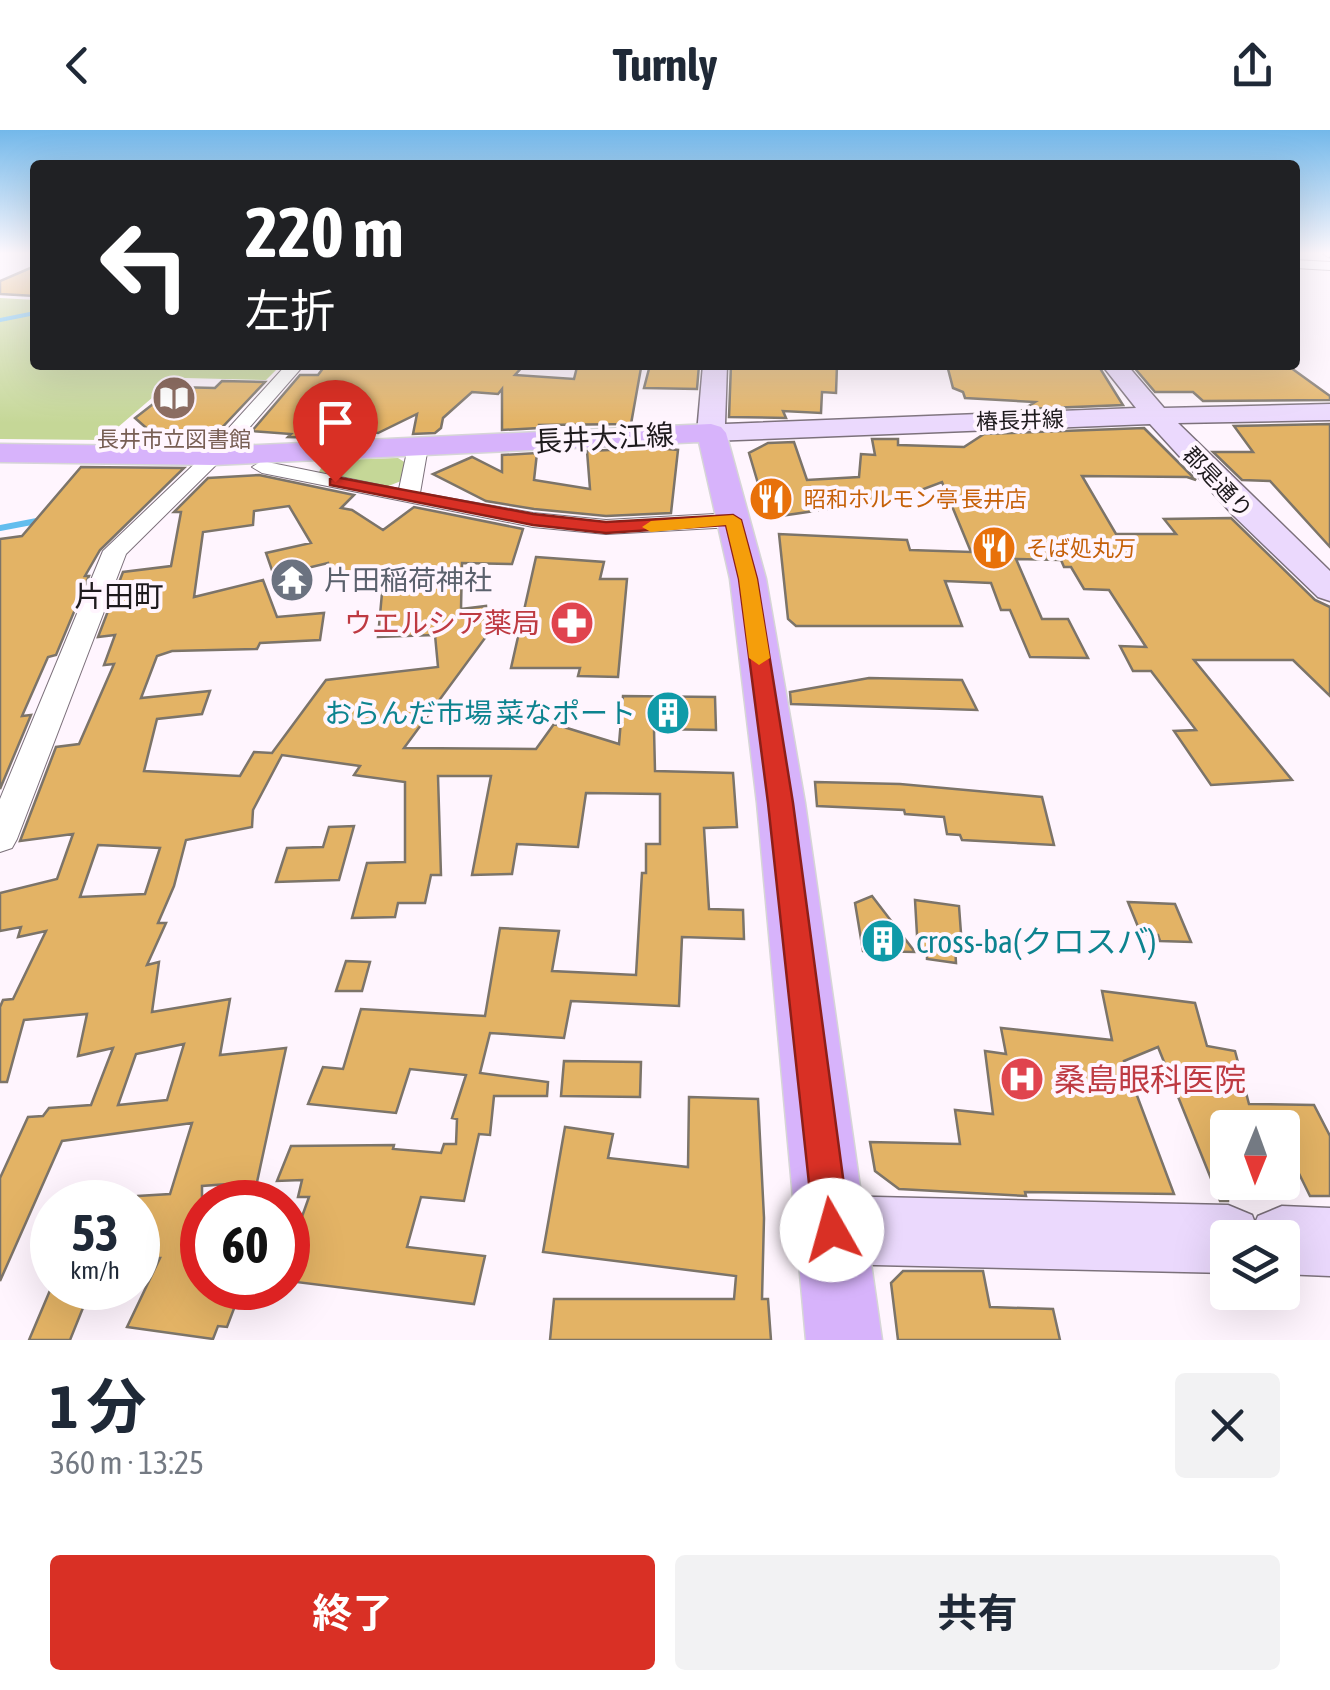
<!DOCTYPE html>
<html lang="ja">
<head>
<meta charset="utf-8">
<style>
  :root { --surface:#fff; --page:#f2f2f3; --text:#1f2937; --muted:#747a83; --accent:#d93025 }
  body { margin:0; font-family:"Asap Condensed","Noto Sans JP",sans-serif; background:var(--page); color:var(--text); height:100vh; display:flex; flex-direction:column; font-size:38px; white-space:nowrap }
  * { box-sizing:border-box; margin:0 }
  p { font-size:32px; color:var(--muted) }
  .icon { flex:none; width:55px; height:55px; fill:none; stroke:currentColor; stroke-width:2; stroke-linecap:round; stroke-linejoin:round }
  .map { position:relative; height:1210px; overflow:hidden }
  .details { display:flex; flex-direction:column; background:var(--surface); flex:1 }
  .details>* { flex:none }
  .hud { position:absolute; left:30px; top:30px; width:1270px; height:210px; border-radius:10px; box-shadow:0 10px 40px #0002; background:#202124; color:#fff; overflow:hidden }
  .needle { width:65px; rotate:181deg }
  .buttons { position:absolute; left:1210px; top:980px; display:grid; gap:20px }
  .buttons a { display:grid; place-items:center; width:90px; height:90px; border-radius:10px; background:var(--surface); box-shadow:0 10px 40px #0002; font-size:50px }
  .speed { position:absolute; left:30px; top:1050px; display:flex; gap:20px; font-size:50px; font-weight:700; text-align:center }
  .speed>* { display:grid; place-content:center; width:130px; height:130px; border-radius:50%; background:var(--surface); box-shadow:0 10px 40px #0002; line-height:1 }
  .speed small { font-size:25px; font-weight:400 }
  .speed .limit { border:15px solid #d22; background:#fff; color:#111 }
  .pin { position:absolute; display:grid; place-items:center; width:85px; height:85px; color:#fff; margin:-102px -42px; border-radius:50% 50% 50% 0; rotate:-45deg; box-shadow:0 0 10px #0007 }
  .pin .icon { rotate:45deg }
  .me { position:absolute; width:110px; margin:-55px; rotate:353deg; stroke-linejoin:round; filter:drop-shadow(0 0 8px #0008) }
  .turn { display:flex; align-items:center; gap:35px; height:210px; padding:0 50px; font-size:45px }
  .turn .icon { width:130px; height:130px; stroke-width:2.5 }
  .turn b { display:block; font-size:70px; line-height:85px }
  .round { display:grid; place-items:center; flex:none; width:105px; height:105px; border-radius:10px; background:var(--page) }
  .head { display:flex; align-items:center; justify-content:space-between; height:170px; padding:0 50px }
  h1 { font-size:60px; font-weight:700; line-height:75px }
  .cta { display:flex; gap:20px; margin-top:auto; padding:20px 50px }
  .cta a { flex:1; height:115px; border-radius:10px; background:var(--accent); color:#fff; font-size:40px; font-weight:700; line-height:115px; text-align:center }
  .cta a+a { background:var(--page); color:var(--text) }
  header { display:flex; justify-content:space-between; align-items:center; height:130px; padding:0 50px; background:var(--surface); font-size:45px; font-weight:700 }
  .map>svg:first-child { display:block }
  .green { fill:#c5d797 }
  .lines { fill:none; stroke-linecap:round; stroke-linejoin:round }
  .stream-far2 { stroke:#63bdee; stroke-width:4 }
  .stream-far1 { stroke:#63bdee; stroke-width:5 }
  .stream { stroke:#63bdee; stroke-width:6 }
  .building { fill:#e3b365; stroke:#7c7469; stroke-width:2.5; fill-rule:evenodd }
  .street-casing { stroke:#7c717b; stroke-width:2 }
  .secondary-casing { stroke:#7c717b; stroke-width:3 }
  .primary-casing { stroke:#d6d6d6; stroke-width:3 }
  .street { fill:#fff; fill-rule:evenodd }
  .secondary { fill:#ebd9fd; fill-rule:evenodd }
  .primary { fill:#d7b3fb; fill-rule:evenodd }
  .rail-casing { stroke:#645e63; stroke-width:5 }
  .rail { stroke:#fff5fe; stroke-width:4; stroke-dasharray:11; stroke-linecap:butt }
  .route { fill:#d93025; stroke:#8d1f18; stroke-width:2.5 }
  .slow { fill:#f59e0b }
  .labels { text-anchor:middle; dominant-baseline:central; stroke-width:8; stroke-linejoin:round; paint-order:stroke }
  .far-street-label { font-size:22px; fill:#1e1a1d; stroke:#fff5fe }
  .far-education-label { font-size:22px; fill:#785e54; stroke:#fff5fe }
  .far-food-label { font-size:22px; fill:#c56008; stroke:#fff5fe; text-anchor:start }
  .street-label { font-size:28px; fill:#1e1a1d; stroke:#fff5fe }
  .worship-label { font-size:28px; fill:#5b616d; stroke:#fff5fe; text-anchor:start }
  .health-label { font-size:28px; fill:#be3a42; stroke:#fff5fe; text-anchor:end }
  .culture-label { font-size:28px; fill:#0d838f; stroke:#fff5fe; text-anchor:end }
  .neighbourhood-label { font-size:30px; fill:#1e1a1d; stroke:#fff5fe }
  .near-culture-label { font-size:32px; fill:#0d838f; stroke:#fff5fe; text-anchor:start }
  .near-health-label { font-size:32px; fill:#be3a42; stroke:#fff5fe; text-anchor:start }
</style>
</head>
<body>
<header><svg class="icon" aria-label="back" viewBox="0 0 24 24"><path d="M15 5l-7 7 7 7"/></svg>Turnly<svg class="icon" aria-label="share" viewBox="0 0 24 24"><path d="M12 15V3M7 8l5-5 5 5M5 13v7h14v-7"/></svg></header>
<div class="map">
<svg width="1330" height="1210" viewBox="0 0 1330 1210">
  <rect width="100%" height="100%" fill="#fff5fe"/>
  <g class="green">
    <polygon points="0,168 35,170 35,235 281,235 266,250 185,248 167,255 103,310 0,309"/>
    <polygon points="398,328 406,333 401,351 386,357 319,342 322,336 334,330"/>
  </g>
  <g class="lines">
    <polyline class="stream-far2" points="0,190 35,183"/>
    <polyline class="stream-far1" points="149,313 173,298"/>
    <polyline class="stream" points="0,398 42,390"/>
  </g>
  <g class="building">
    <polygon points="35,136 35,166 0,164 0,151"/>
    <polygon points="344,235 524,235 515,245 574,249 577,237 582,236 641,238 631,294 539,295 539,298 502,300 502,259 498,264 472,262 443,288 441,298 435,303 413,304 417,284 378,303 345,298 327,308 288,307 291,304 252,301 300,245 318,245 324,237"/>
    <polygon points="650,235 699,235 697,259 644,258"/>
    <polygon points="731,235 802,238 803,235 837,235 836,263 822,262 821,283 783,281 786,288 729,287"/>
    <polygon points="947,235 1098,235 1123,275 1024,279 1035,272 965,268 963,262 953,258"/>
    <polygon points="1132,235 1287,235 1330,266 1330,270 1203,271 1193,262 1155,262"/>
    <polygon points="222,251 265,252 215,305 152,303 135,288 175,257 215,258"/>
    <polygon points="1330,294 1330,417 1270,351 1242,350 1213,322 1253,322 1234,296"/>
    <polygon points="1144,298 1196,350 1187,347 1082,346 1116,404 1176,404 1164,389 1231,388 1315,470 1330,477 1330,566 1293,530 1194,530 1292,650 1211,655 1174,601 1196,600 1151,541 1133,541 1120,516 1146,517 1109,460 1084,459 1071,437 1064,437 1061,430 1016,429 1042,489 1068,489 1088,528 1030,527 1010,480 1001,480 991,453 945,451 962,496 796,496 788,489 779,404 907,410 910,420 971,422 942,352 897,369 773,387 769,377 765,377 749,323 768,313 794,312 807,350 859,347 861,324 875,325 872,309 898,309 898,315 964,317 984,304"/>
    <polygon points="655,318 678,320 671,383 606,386 534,379 486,371 433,344 472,327 502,342 502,325 537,323 534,350 590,359 587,321"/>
    <polygon points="81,337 184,338 100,420 85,446 89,446 56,525 48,527 22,586 31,585 0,659 0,409 22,406"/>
    <path d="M259,345L354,365L341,378L352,380L383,400L414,377L523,399L512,434L462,433L461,479L486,476L488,504L404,618L536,619L554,594L619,614L623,566L715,567L716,600L654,599L655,641L733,643L737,697L704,698L709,779L743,780L744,809L682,807L679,876L571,871L564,908L490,903L480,943L548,952L547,966H494L490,1005L479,1004L464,1071L421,1067L407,1117L485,1126L474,1174L288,1151V1126L309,1067H298L302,1050L277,1051L291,1016L394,1015L393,1019L441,1023L444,1014H456L457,989L452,988L466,945L410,939L396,983L308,974L323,937L343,939L361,879L485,886L500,798L559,801L552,841L636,845L642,743H646V714H660V664L586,663L578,717L517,714L512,744L472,745L491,646H438L441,745H431L425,773H398L395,787L352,788L367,733L405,732V652L354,645L360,636L282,625L253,680L252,697L186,710L174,756L158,793H166L147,835L159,832L152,882L230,869L220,925L286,918L257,1052L202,1056V1158H236L232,1167L238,1168L227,1197L218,1196L213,1209L127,1197L160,1128H138V1066L170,1064L192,993L62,1011L0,1151V1048L28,987L43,986L49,978L91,975L113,918L78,926L87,884L24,890L7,952H0V877L3,870L13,869L46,801L18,807L21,797L0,801V763L57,749L73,704L20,711L56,617L79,614L114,534L104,535L115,505L98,507L123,442L171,436L181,382H174L208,348ZM289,376L311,413L266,423L274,446L328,433L332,451L384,441L378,507L435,505L438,537L326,550L272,623L254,622L240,646L144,641L157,589L202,584L210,561L141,568L157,526L172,521L257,519L260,513L320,510L324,483L277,487L263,450L194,467L203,402L253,395L254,381ZM98,715L160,718L145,764L80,767ZM184,914L167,970L118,975L136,924Z"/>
    <polygon points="536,427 604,432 600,449 627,449 618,547 578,546 580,538 511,538"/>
    <polygon points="869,548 962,550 977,580 791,574 790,562"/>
    <polygon points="815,652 900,654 1042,667 1054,715 962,710 960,705 947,704 944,687 905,684 904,680 817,676"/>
    <polygon points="354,696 339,750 276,752 287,718 323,717 329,697"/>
    <polygon points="872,766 915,822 863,821 855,773"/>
    <polygon points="915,770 959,776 962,817 955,816 956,833 927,829 927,822 918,822"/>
    <polygon points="1128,772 1175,774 1191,812 1160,811 1158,805 1141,804"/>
    <polygon points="346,831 370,832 362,861 336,861"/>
    <polygon points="1102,861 1195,873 1207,916 1235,921 1249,974 1314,975 1330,1006 1330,1066 1310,1066 1282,1009 1282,998 1228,998 1228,1071 1220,1071 1158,917 1124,931 1174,1064 1025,1062 1026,1066 899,1059 875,1041 870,1012 960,1014 955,980 993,984 985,921 1006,924 1001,898 1112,910"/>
    <polygon points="564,931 641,932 640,967 561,966"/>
    <polygon points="689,967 758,969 764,1088 762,1169 768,1169 771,1210 550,1210 554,1169 734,1169 736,1146 543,1122 565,997 613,1004 608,1028 688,1037"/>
    <polygon points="903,1141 983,1141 990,1177 1053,1179 1060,1210 898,1210 891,1153"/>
    <polygon points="51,1158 91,1158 70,1210 29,1210"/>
  </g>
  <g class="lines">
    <defs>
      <g id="street">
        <polygon points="1295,130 1330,132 1330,140 1295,138"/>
        <polygon points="286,235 304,235 221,330 126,424 17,709 12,718 0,722 0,669 103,421 207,322"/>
        <polygon points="418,311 428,317 420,363 533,383 606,390 733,383 744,390 733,397 606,404 533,397 262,343 252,337 262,331 399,359 408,317"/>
      </g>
      <g id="secondary">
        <polygon points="703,235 727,235 725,294 1136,278 1102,235 1127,235 1164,278 1330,274 1330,290 1178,293 1330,441 1330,471 1318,467 1234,386 1150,294 711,311 697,303"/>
        <polygon points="832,1066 1228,1075 1252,1085 1255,1093 1258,1086 1282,1076 1330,1078 1330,1146 1282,1144 1282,1108 1228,1108 1228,1143 832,1134 808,1124 798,1100 808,1076"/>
      </g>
      <polygon id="primary" points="711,294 721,297 726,303 766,449 805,673 882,1210 806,1210 757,673 730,449 699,312 214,335 0,332 0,314 214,317"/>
    </defs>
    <use href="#street" class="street-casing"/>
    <use href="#secondary" class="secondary-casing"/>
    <use href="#primary" class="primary-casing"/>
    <use href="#street" class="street"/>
    <use href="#secondary" class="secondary"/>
    <use href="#primary" class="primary"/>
    <defs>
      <polyline id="rail" points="1325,123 1330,126"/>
    </defs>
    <use href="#rail" class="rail-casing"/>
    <use href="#rail" class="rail"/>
  </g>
  <linearGradient id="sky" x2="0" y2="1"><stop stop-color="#73b8ea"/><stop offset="0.42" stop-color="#fffaff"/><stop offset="1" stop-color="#fffaff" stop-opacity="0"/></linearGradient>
  <rect width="1330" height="293" fill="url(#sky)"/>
  <polygon class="route" points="335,347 533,384 606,392 733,385 741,390 757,449 793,673 850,1100 845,1112 832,1118 820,1112 814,1100 768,673 739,449 726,395 606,403 533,395 330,355 330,349"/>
  <polygon class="slow" points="733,385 741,390 757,449 770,528 759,535 749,528 739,449 726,395 651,402 642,397 651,391"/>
  <defs>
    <symbol id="library-disc" viewBox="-11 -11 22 22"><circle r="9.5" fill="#8d6e63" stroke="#fff5fe"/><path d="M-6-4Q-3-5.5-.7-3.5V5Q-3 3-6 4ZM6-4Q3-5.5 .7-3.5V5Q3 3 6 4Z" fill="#fff"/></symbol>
    <symbol id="restaurant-disc" viewBox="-11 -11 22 22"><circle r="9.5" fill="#e8710a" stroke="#fff5fe"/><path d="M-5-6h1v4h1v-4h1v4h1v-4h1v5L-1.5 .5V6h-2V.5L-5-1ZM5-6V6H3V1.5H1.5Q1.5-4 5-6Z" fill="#fff"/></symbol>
    <symbol id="temple-disc" viewBox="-11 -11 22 22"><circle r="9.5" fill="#6b7280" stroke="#fff5fe"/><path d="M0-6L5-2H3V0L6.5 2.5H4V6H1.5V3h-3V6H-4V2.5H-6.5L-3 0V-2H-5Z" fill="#fff"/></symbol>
    <symbol id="pharmacy-disc" viewBox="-11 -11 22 22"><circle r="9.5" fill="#e0444e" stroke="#fff5fe"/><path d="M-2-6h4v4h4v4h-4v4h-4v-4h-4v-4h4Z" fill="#fff"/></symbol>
    <symbol id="building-disc" viewBox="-11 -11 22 22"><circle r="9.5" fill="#0f9aa8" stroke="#fff5fe"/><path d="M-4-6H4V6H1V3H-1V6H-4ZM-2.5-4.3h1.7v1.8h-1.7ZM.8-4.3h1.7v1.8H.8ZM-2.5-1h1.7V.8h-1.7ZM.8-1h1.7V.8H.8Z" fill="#fff"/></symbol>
    <symbol id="hospital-disc" viewBox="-11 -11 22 22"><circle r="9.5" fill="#e0444e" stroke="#fff5fe"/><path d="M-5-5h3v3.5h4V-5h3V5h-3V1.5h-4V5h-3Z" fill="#fff"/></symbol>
  </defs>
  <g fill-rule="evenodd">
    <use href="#library-disc" x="149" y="243" width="50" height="50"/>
    <use href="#restaurant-disc" x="746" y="344" width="50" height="50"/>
    <use href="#restaurant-disc" x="969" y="393" width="50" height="50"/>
    <use href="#temple-disc" x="267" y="425" width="50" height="50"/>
    <use href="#pharmacy-disc" x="547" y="468" width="50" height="50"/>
    <use href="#building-disc" x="643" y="558" width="50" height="50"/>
    <use href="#building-disc" x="858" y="786" width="50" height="50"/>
    <use href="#hospital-disc" x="997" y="924" width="50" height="50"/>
  </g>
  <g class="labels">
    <g class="far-street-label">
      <text transform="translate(1020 290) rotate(-2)">椿長井線</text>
      <text transform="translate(1218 352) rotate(46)">郡是通り</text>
    </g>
    <g class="far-education-label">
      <text x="174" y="309">長井市立図書館</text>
    </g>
    <g class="far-food-label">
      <text x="804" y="369">昭和ホルモン亭 長井店</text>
      <text x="1026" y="418">そば処丸万</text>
    </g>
    <g class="street-label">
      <text transform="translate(604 308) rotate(-3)">長井大江線</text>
    </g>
    <g class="worship-label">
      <text x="324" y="450">片田稲荷神社</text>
    </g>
    <g class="health-label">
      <text x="540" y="493">ウエルシア薬局</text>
    </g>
    <g class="culture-label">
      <text x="636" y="583">おらんだ市場 菜なポート</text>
    </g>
    <g class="neighbourhood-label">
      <text x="119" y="466">片田町</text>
    </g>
    <g class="near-culture-label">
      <text x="916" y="811">cross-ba(クロスバ)</text>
    </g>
    <g class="near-health-label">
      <text x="1054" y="949">桑島眼科医院</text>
    </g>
  </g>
</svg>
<div class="buttons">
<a><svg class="needle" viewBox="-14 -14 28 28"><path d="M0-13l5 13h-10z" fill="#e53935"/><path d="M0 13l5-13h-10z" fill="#747a83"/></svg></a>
<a><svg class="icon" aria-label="layers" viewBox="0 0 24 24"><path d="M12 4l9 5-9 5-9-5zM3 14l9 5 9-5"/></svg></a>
</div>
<div class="speed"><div>53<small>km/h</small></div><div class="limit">60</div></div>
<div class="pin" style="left:335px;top:352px;background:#d93025"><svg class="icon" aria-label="arrive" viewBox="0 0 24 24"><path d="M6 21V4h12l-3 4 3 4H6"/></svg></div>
<svg class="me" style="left:832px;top:1100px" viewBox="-20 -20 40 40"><circle r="19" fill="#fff"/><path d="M0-13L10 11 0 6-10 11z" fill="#d93025"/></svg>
<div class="hud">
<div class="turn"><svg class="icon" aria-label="left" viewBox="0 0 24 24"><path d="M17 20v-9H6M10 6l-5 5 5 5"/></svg><div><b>220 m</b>左折</div></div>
</div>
</div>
<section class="details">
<div class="head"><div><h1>1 分</h1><p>360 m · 13:25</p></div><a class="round"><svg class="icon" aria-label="close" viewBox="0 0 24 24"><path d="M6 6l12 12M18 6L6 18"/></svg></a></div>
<div class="cta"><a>終了</a><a>共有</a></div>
</section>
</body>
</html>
